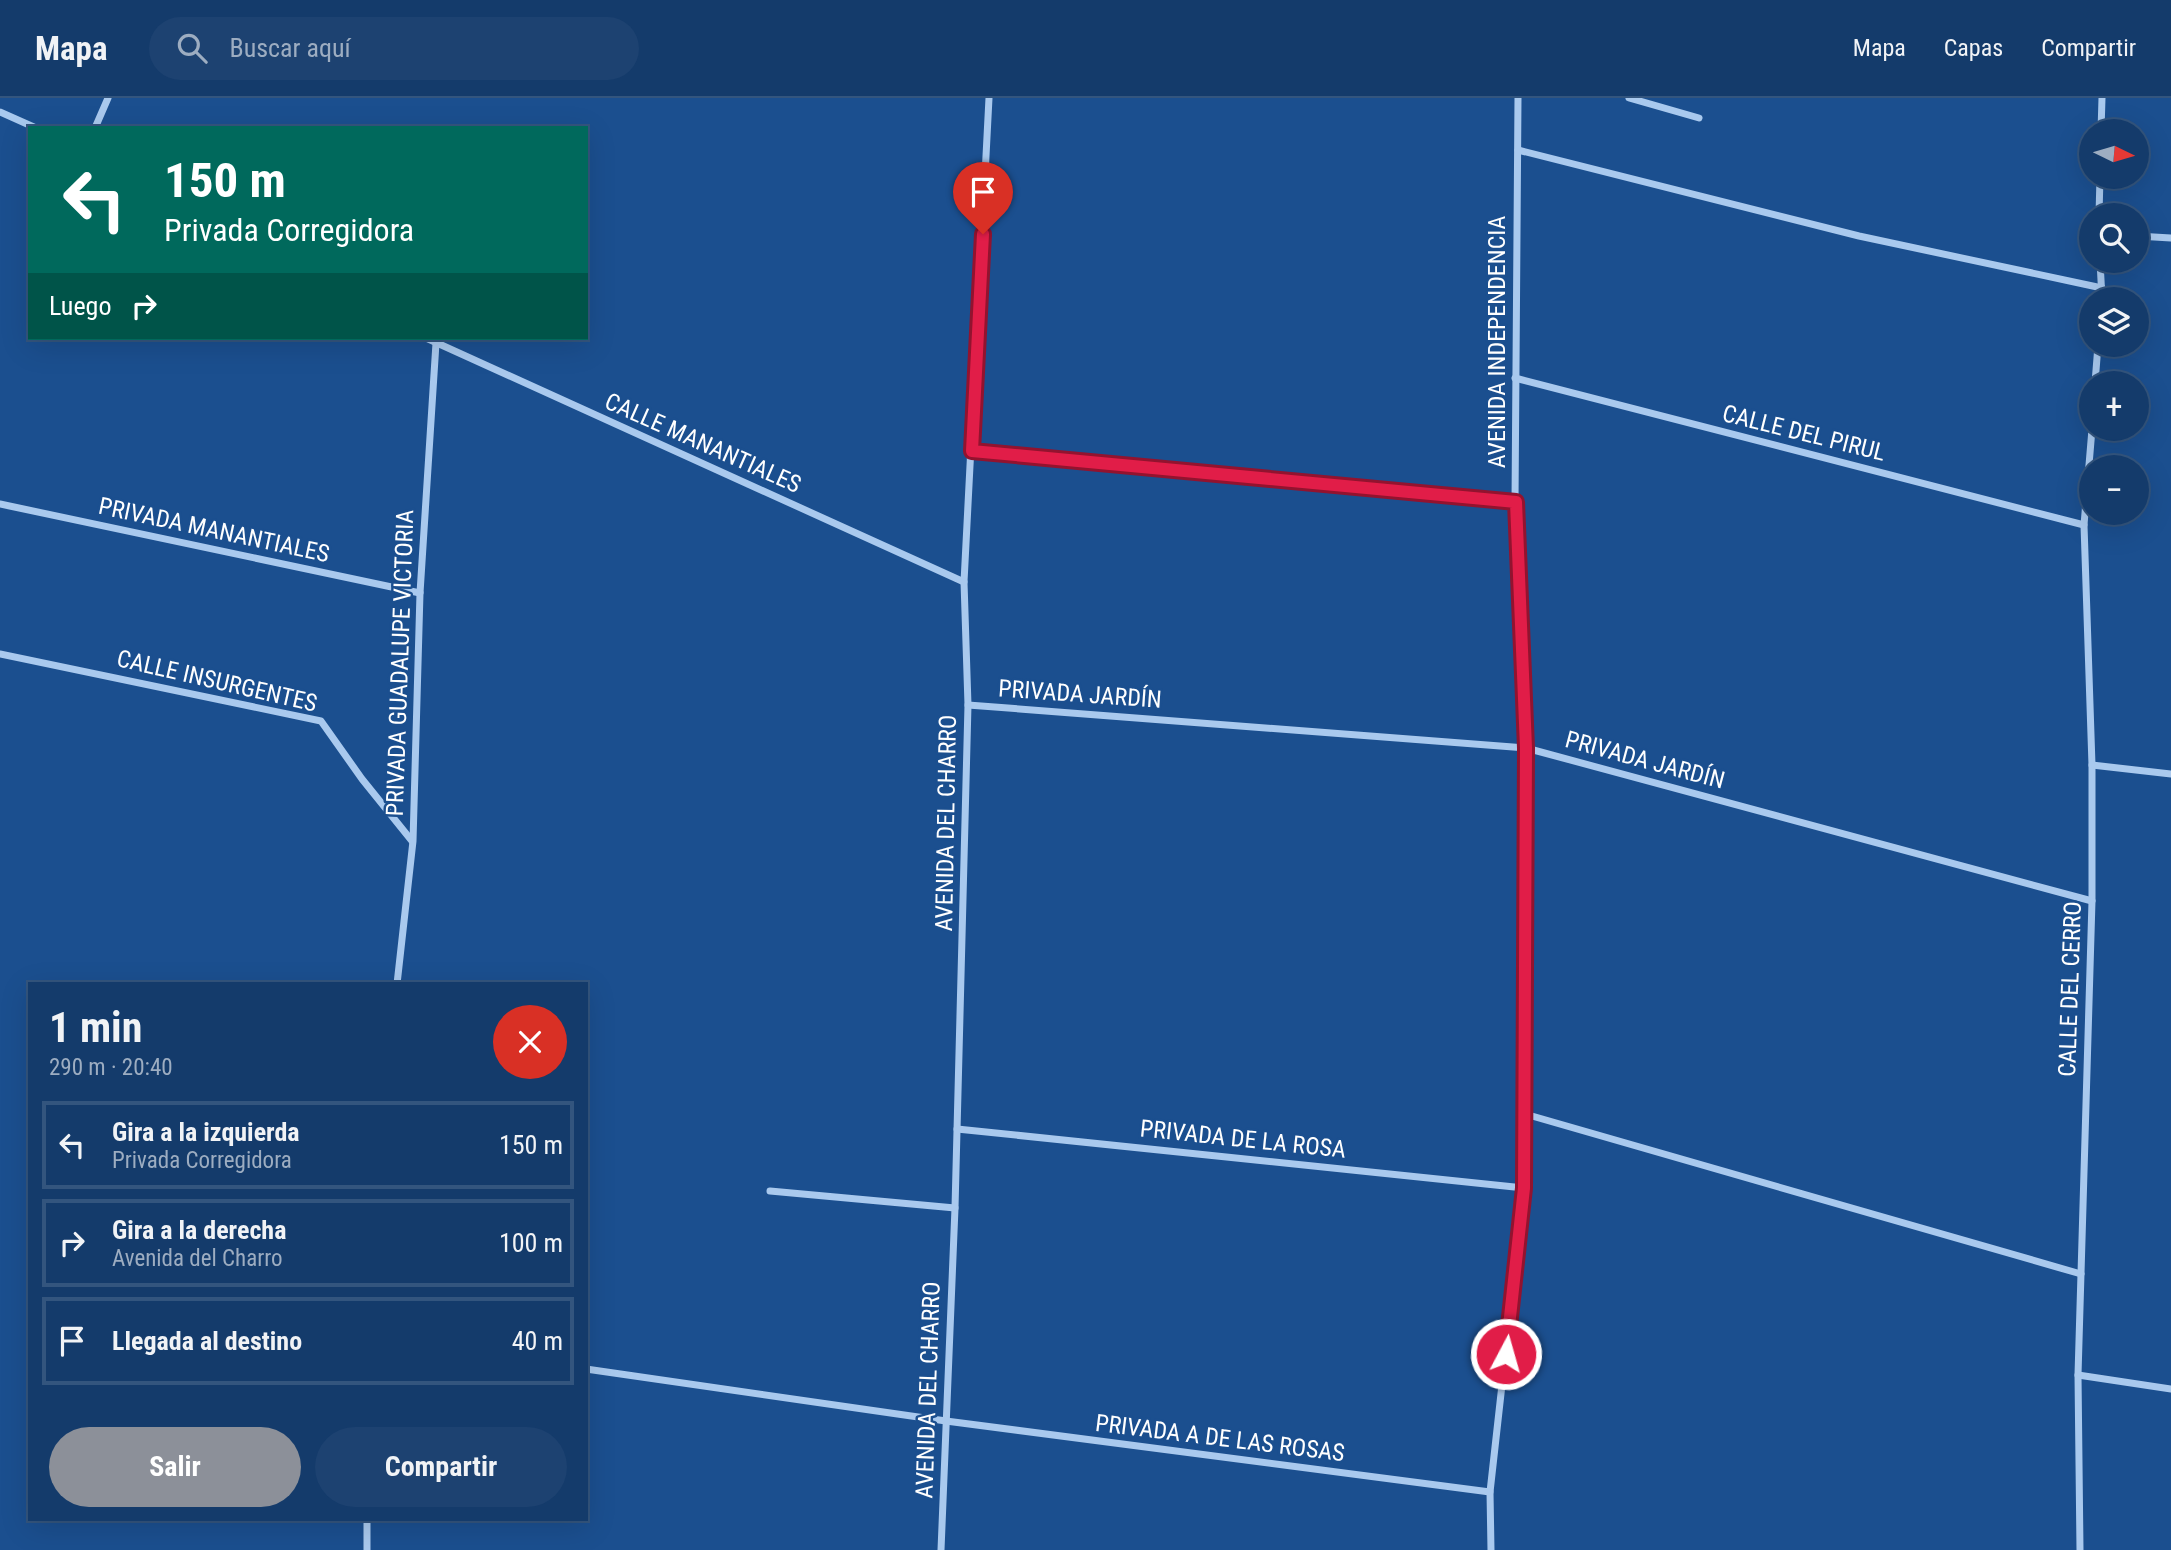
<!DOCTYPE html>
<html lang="es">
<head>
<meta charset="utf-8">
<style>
  :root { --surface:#143b6b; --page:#1d4271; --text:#f1f3f6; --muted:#9dadc1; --line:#33557e; --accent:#8c9099 }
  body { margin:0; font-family:"Roboto Condensed",sans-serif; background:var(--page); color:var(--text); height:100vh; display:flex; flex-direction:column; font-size:26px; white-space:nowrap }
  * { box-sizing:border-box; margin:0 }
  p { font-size:23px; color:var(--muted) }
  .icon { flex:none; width:38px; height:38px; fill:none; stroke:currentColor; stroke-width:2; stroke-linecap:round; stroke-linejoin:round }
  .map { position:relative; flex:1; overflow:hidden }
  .drawer { position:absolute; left:28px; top:884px; width:560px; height:539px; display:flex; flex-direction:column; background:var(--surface); border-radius:0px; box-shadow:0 7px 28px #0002,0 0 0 2px var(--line) }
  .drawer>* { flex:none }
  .banner { position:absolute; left:28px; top:28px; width:560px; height:214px; border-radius:0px; box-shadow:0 7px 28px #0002,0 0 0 2px var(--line); background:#00695c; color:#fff; overflow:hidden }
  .needle { width:46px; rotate:95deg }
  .tools { position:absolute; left:2079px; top:21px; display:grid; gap:14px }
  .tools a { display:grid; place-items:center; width:70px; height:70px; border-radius:50%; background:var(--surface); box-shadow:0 7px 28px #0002,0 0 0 2px var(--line); font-size:35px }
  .pin { position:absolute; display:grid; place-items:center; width:60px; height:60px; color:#fff; margin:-72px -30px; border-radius:50% 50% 50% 0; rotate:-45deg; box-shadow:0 0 7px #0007 }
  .pin .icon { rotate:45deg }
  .me { position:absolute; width:77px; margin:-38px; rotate:6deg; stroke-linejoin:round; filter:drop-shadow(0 0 5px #0008) }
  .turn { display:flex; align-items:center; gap:24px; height:147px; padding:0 21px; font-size:32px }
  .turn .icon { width:91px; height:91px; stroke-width:2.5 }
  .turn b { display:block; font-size:49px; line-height:60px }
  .then { display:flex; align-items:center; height:66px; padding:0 21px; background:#0003; gap:14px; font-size:26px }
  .round { display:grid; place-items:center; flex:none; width:74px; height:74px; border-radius:37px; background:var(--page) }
  .headline { display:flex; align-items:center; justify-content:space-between; height:119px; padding:0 21px }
  h1 { font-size:42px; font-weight:700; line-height:52px }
  .primary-button { display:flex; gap:14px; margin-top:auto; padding:14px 21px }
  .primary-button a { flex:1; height:80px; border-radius:42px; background:var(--accent); color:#fff; font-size:28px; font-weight:700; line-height:80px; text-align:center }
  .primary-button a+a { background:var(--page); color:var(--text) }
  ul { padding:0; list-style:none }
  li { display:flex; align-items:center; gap:21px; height:88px; margin:0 14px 10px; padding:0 7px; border:4px solid var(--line); border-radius:0px }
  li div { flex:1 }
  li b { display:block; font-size:26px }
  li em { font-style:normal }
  header { display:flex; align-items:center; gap:42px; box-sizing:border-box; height:98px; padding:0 35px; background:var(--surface); border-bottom:2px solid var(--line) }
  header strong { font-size:33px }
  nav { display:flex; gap:38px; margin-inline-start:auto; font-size:24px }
  .search { width:490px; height:63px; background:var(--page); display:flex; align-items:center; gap:18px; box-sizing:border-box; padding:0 24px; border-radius:38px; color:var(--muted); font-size:26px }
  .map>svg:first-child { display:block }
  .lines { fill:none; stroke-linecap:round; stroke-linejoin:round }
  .street { stroke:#a9c9ee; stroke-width:7 }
  .route-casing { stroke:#92132f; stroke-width:18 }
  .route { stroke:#e11d48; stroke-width:12 }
  .labels { text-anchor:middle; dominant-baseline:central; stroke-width:5; stroke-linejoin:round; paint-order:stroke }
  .street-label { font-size:24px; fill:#fff; stroke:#1b4f8f }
</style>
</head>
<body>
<header>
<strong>Mapa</strong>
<div class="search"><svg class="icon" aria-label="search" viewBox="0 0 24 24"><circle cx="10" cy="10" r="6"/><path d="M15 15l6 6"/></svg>Buscar aquí</div>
<nav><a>Mapa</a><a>Capas</a><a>Compartir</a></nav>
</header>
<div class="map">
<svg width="2171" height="1452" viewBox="0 0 2171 1452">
  <rect width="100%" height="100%" fill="#1b4f8f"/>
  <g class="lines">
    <g class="street">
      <polyline points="1629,0 1699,20"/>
      <polyline points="0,14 36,30"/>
      <polyline points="95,30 108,0"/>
      <polyline points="2101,33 2102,0"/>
      <polyline points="1518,52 1859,138 2102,190"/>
      <polyline points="2099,117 2100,79"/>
      <polyline points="2137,138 2171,140"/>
      <polyline points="2100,163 2102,201"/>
      <polyline points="426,240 964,484"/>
      <polyline points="1515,280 2084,427"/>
      <polyline points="2095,285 2098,247"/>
      <polyline points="972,353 1515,404"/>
      <polyline points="0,406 420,495"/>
      <polyline points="0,556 321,623 362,681 412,743"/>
      <polyline points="968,607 1526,650 2092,803"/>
      <polyline points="2092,667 2171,676"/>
      <polyline points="397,886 413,743 420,495 436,245"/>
      <polyline points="1525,1016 2081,1176"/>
      <polyline points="957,1031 1524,1090"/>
      <polyline points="770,1093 955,1110"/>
      <polyline points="586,1271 946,1323 1490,1394"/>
      <polyline points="2078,1277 2171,1291"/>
      <polyline points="367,1421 367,1452"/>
      <polyline points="941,1452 955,1110 968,607 964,484 989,0"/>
      <polyline points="1491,1452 1490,1394 1524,1090 1526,650 1515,404 1518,0"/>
      <polyline points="2080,1452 2078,1277 2092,803 2092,667 2084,427 2092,331"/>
    </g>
  </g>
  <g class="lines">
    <defs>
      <polyline id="route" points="983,136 972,353 1516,404 1526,650 1524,1090 1506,1256"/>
    </defs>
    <use href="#route" class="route-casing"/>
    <use href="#route" class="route"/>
  </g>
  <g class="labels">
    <g class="street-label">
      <text transform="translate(1497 244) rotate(-90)">AVENIDA INDEPENDENCIA</text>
      <text transform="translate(1804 335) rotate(14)">CALLE DEL PIRUL</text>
      <text transform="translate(703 345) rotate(24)">CALLE MANANTIALES</text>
      <text transform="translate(214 432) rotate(12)">PRIVADA MANANTIALES</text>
      <text transform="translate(400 565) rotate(-88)">PRIVADA GUADALUPE VICTORIA</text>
      <text transform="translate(217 583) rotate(13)">CALLE INSURGENTES</text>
      <text transform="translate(1080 596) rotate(4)">PRIVADA JARDÍN</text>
      <text transform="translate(1645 662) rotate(15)">PRIVADA JARDÍN</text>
      <text transform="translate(946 725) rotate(-89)">AVENIDA DEL CHARRO</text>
      <text transform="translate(2070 891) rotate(-88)">CALLE DEL CERRO</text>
      <text transform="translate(1243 1041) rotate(6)">PRIVADA DE LA ROSA</text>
      <text transform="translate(928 1292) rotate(-88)">AVENIDA DEL CHARRO</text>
      <text transform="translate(1220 1340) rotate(7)">PRIVADA A DE LAS ROSAS</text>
    </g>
  </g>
</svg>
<div class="tools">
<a><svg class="needle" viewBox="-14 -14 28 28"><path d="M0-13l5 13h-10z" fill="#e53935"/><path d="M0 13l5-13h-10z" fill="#9dadc1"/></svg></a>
<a><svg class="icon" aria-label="search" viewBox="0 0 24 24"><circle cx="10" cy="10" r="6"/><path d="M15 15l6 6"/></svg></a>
<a><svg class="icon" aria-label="layers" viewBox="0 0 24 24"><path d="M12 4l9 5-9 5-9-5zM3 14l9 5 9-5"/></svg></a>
<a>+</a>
<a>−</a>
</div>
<div class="pin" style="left:983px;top:136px;background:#d93025"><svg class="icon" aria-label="arrive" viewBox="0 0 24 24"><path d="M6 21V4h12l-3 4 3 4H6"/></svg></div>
<svg class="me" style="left:1506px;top:1256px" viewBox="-20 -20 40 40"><circle r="17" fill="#e11d48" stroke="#fff" stroke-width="3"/><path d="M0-11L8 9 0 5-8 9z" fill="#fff"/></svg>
<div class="banner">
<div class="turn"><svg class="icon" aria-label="left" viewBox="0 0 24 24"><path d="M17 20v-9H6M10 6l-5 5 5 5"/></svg><div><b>150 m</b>Privada Corregidora</div></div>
<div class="then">Luego<svg class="icon" aria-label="right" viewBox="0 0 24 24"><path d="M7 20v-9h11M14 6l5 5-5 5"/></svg></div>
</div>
<section class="drawer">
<div class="headline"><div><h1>1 min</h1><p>290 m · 20:40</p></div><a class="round" style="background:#d93025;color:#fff"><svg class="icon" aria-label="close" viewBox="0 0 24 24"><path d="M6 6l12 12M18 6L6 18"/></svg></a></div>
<ul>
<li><svg class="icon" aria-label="left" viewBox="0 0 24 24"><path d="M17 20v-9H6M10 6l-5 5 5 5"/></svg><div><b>Gira a la izquierda</b><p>Privada Corregidora</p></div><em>150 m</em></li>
<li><svg class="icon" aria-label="right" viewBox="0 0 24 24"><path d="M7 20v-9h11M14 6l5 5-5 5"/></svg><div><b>Gira a la derecha</b><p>Avenida del Charro</p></div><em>100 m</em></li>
<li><svg class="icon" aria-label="arrive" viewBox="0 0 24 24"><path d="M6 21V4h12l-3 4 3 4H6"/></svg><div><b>Llegada al destino</b></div><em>40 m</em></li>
</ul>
<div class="primary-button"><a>Salir</a><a>Compartir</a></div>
</section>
</div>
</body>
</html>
